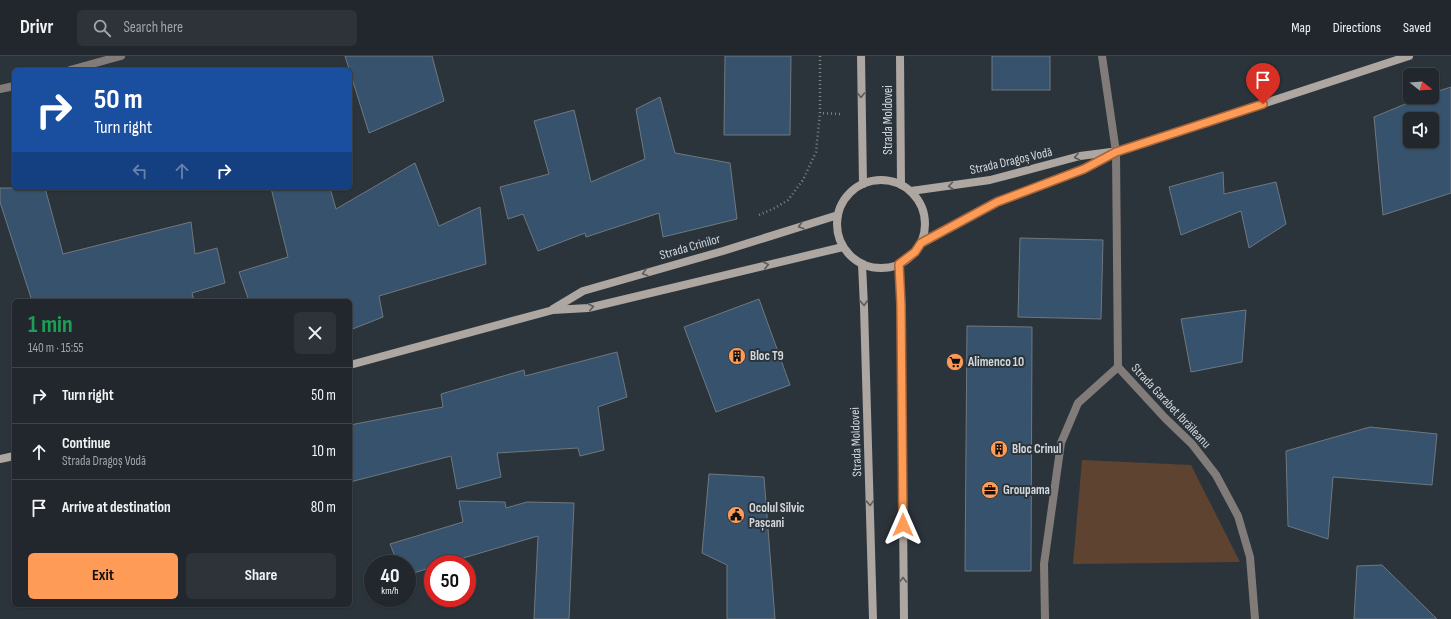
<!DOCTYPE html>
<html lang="en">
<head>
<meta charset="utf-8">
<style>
  :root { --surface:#21272c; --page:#2d3338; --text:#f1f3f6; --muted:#a2a5a9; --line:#3e4448; --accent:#fe9c57 }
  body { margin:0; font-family:"Sofia Sans Condensed",sans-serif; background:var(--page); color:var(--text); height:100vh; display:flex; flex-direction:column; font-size:15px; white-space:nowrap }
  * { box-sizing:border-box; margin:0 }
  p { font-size:13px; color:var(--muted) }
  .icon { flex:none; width:22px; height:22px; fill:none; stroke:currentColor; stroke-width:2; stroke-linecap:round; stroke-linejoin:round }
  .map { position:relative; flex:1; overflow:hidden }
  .side { position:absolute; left:12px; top:243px; width:340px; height:308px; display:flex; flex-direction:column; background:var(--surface); border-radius:6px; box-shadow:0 1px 3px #0004,0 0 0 1px var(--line) }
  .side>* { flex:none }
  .top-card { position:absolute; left:12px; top:12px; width:340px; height:122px; border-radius:6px; box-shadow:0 1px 3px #0004,0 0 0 1px var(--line); background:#1a4fa0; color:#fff; overflow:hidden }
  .needle { width:26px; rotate:107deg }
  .controls { position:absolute; left:1403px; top:12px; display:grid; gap:8px }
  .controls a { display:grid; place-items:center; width:36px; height:36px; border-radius:6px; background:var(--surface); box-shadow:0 1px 3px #0004,0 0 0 1px var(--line); font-size:20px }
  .speed { position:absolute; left:364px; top:499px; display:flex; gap:8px; font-size:20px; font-weight:700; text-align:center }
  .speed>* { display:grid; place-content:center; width:52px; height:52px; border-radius:50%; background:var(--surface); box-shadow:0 1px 3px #0004,0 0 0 1px var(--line); line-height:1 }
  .speed small { font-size:10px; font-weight:400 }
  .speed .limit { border:6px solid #d22; background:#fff; color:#111 }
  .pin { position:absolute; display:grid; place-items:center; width:34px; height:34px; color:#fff; margin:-41px -17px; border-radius:50% 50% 50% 0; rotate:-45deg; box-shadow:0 0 4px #0007 }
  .pin .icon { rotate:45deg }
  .me { position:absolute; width:44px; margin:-22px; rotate:0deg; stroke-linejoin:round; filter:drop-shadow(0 0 3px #0008) }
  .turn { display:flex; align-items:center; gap:14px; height:84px; padding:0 16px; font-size:18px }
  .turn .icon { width:52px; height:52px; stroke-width:2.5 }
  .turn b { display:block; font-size:28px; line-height:34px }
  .lanes { display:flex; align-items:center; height:38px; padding:0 16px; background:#0003; justify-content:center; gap:20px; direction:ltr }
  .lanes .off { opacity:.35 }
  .round { display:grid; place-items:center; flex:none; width:42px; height:42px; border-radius:6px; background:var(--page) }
  .headline { display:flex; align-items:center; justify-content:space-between; height:68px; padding:0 16px }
  h1 { font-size:24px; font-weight:700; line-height:30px; color:#1e9e55 }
  .action { display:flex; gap:8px; margin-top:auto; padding:8px 16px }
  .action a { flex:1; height:46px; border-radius:6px; background:var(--accent); color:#111; font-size:16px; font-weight:700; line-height:46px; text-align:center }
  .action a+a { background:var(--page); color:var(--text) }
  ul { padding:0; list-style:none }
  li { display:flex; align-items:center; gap:12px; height:56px; padding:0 16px; border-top:1px solid var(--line) }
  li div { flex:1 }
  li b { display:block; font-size:15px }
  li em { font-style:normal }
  header { display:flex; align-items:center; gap:24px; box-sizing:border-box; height:56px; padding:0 20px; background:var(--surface); border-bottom:1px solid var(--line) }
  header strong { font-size:19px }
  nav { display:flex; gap:22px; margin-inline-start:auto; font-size:14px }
  .search { width:280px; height:36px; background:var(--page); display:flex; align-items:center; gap:10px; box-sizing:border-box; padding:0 14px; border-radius:6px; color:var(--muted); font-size:15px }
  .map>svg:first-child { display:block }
  .green { fill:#5e4331 }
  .building { fill:#36526c; stroke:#6f7880; fill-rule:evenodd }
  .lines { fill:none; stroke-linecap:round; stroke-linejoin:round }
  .path { stroke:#7e858a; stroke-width:2.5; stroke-dasharray:1 3; stroke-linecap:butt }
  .service { stroke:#817c79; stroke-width:8 }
  .minor { stroke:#817c79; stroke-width:8 }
  .secondary { stroke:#ada6a1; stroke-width:8 }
  .oneway { stroke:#595c5f }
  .route-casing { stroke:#a56539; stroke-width:10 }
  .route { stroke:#fe9c57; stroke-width:7 }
  .labels { text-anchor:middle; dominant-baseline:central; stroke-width:4; stroke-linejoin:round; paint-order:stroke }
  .street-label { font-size:13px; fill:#d3d8dc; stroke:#2c343b }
  .poi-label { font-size:13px; font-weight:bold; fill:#d3d8dc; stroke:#2c343b; text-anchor:start }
</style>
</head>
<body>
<header>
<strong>Drivr</strong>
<div class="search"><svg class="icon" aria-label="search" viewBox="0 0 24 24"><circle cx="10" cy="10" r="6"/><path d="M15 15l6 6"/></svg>Search here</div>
<nav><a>Map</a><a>Directions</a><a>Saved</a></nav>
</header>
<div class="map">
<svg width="1451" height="563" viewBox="0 0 1451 563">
  <rect width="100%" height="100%" fill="#2c343b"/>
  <polygon class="green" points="1082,404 1191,409 1240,506 1073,508"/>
  <g class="building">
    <polygon points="345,0 432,0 444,45 369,77"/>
    <polygon points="725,0 791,0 790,79 724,79"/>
    <rect x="992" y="0" width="58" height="34"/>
    <path d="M1451,31V137L1383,159L1374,61L1422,41H1432V37ZM1410,63H1432V85H1410Z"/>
    <polygon points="660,41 675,97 730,107 737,163 663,181 659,157 586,181 585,177 538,195 523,158 508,163 500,131 549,118 534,65 574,54 591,126 645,103 636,53"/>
    <polygon points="415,107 439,170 480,151 486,208 379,240 383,261 350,274 350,245 249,245 239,216 288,201 271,132 330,132 336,153"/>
    <polygon points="1223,116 1224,138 1276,126 1286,168 1249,192 1241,155 1181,179 1169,131"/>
    <polygon points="0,132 45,132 63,198 191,166 195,198 217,192 225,227 192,237 194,245 32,245 0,146"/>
    <polygon points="1020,182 1103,184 1101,263 1018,261"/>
    <polygon points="759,243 790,329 716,356 684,271"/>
    <polygon points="1246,254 1242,306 1191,316 1181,263"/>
    <polygon points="967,270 1032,271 1031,515 965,515"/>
    <polygon points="617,296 627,341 598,351 604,394 580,400 578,392 497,397 501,421 457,433 451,400 350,426 350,369 443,351 441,338 524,314 525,320"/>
    <polygon points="1370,371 1437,378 1432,429 1333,421 1328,483 1288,470 1286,395"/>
    <polygon points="709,418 764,421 775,563 727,563 727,509 702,497"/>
    <polygon points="459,445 505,446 506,452 527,446 574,447 569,563 534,563 538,480 443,508 433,508 433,511 407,519 407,508 398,508 390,488 463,466"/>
    <polygon points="1382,509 1437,563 1354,563 1357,510"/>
  </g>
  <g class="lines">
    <g class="path">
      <polyline points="820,0 820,57 840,58"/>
      <polyline points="759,159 775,152 788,144 803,124 816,96 820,57"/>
    </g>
    <polyline class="service" points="1045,563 1044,508 1061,387 1078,347 1118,311"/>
    <g class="minor">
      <polyline points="1102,0 1116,96 1118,311 1165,362 1192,388 1216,419 1238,460 1250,501 1255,563"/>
      <polyline points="70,14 121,0"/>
      <polyline points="0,33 14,30"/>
    </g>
    <g class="secondary">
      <polyline points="861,0 863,128"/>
      <polyline points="900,0 901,128"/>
      <circle cx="881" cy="168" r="44"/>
      <polyline points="911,135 990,124 1080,100 1111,96"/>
      <polyline points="921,187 997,146 1084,113 1116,96 1409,0"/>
      <polyline points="862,208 864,251 873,563"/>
      <polyline points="899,208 901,249 904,563"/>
      <polyline points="553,253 583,235 723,195 838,159"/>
      <polyline points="350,309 553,254 588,252 843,191"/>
      <polyline points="0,403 14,400"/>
    </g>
  </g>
  <defs><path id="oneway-chevron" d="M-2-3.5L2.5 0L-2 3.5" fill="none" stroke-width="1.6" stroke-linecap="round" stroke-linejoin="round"/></defs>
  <g class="oneway">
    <use href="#oneway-chevron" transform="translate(861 39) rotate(90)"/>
    <use href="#oneway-chevron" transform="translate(1077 101) rotate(167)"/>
    <use href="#oneway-chevron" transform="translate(951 130) rotate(172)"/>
    <use href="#oneway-chevron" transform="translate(801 170) rotate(163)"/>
    <use href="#oneway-chevron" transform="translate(766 209) rotate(-13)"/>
    <use href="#oneway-chevron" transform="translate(645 217) rotate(164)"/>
    <use href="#oneway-chevron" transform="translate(864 247) rotate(87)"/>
    <use href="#oneway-chevron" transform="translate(591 251) rotate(-11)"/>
    <use href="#oneway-chevron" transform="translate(870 447) rotate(88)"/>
    <use href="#oneway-chevron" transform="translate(903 524) rotate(-90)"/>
  </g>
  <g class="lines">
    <defs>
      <polyline id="route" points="903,469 901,249 899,208 915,196 921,187 997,146 1084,113 1116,96 1263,48"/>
    </defs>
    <use href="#route" class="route-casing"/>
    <use href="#route" class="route"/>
  </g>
  <defs>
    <symbol id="building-disc" viewBox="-11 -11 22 22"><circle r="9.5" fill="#fe9c57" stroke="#2c343b"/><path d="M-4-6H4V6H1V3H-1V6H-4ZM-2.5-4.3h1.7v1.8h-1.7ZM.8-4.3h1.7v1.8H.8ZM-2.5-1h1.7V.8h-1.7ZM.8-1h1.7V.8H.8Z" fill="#111"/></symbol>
    <symbol id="supermarket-disc" viewBox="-11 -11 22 22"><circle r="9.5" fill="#fe9c57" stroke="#2c343b"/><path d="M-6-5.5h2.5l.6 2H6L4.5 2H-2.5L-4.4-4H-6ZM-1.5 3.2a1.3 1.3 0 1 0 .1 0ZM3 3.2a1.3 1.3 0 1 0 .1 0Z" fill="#111"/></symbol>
    <symbol id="office-disc" viewBox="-11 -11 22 22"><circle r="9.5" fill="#fe9c57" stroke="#2c343b"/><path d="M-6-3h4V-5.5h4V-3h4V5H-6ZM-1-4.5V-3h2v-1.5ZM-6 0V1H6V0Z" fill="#111"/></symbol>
    <symbol id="civic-disc" viewBox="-11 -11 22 22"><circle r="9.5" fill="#fe9c57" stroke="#2c343b"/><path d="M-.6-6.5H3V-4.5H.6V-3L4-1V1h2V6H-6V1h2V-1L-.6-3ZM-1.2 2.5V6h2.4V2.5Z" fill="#111"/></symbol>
  </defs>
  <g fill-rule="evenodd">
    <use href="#building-disc" x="727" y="290" width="20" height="20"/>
    <use href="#supermarket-disc" x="945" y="296" width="20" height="20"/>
    <use href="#building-disc" x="989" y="383" width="20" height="20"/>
    <use href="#office-disc" x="980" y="424" width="20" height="20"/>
    <use href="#civic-disc" x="726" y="449" width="20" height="20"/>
  </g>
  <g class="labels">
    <g class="street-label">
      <text transform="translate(888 64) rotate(-90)">Strada Moldovei</text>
      <text transform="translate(1011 105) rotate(-13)">Strada Dragoș Vodă</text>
      <text transform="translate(690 191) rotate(-16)">Strada Crinilor</text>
      <text transform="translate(1171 350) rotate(47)">Strada Garabet Ibrăileanu</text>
      <text transform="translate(856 386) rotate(-92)">Strada Moldovei</text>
    </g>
    <g class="poi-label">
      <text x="750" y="300">Bloc T9</text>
      <text x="968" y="306">Alimenco 10</text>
      <text x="1012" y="393">Bloc Crinul</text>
      <text x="1003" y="434">Groupama</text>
      <text x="749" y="452">Ocolul Silvic<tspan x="749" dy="15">Pașcani</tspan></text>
    </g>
  </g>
</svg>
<div class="controls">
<a><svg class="needle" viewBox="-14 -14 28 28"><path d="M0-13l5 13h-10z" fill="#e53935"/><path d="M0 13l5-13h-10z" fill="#a2a5a9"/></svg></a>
<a><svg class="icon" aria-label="sound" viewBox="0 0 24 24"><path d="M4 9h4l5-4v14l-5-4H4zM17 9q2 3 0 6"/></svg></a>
</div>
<div class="speed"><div>40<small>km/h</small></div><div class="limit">50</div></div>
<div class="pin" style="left:1263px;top:48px;background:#d93025"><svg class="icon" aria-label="arrive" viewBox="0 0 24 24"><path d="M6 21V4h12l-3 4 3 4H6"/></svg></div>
<svg class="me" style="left:903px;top:469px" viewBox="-20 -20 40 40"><path d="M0-17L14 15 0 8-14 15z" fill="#fe9c57" stroke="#fff" stroke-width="4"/></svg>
<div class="top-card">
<div class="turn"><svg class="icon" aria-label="right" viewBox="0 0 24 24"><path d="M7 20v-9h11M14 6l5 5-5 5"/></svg><div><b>50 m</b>Turn right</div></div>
<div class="lanes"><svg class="icon off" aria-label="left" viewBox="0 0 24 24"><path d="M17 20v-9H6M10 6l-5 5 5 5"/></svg><svg class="icon off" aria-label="ahead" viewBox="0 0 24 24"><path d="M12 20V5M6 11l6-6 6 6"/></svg><svg class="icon" aria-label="right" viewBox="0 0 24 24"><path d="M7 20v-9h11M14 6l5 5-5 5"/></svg></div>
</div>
<section class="side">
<div class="headline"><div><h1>1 min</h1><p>140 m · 15:55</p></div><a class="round"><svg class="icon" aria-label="close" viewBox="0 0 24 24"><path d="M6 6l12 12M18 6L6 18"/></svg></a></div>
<ul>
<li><svg class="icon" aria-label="right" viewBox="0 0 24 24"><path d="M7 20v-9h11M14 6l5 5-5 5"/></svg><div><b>Turn right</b></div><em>50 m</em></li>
<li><svg class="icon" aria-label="ahead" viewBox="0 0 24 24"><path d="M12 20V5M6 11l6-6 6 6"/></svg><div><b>Continue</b><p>Strada Dragoș Vodă</p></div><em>10 m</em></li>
<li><svg class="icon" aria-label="arrive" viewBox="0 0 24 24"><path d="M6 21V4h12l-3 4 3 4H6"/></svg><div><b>Arrive at destination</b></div><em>80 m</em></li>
</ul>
<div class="action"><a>Exit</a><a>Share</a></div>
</section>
</div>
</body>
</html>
